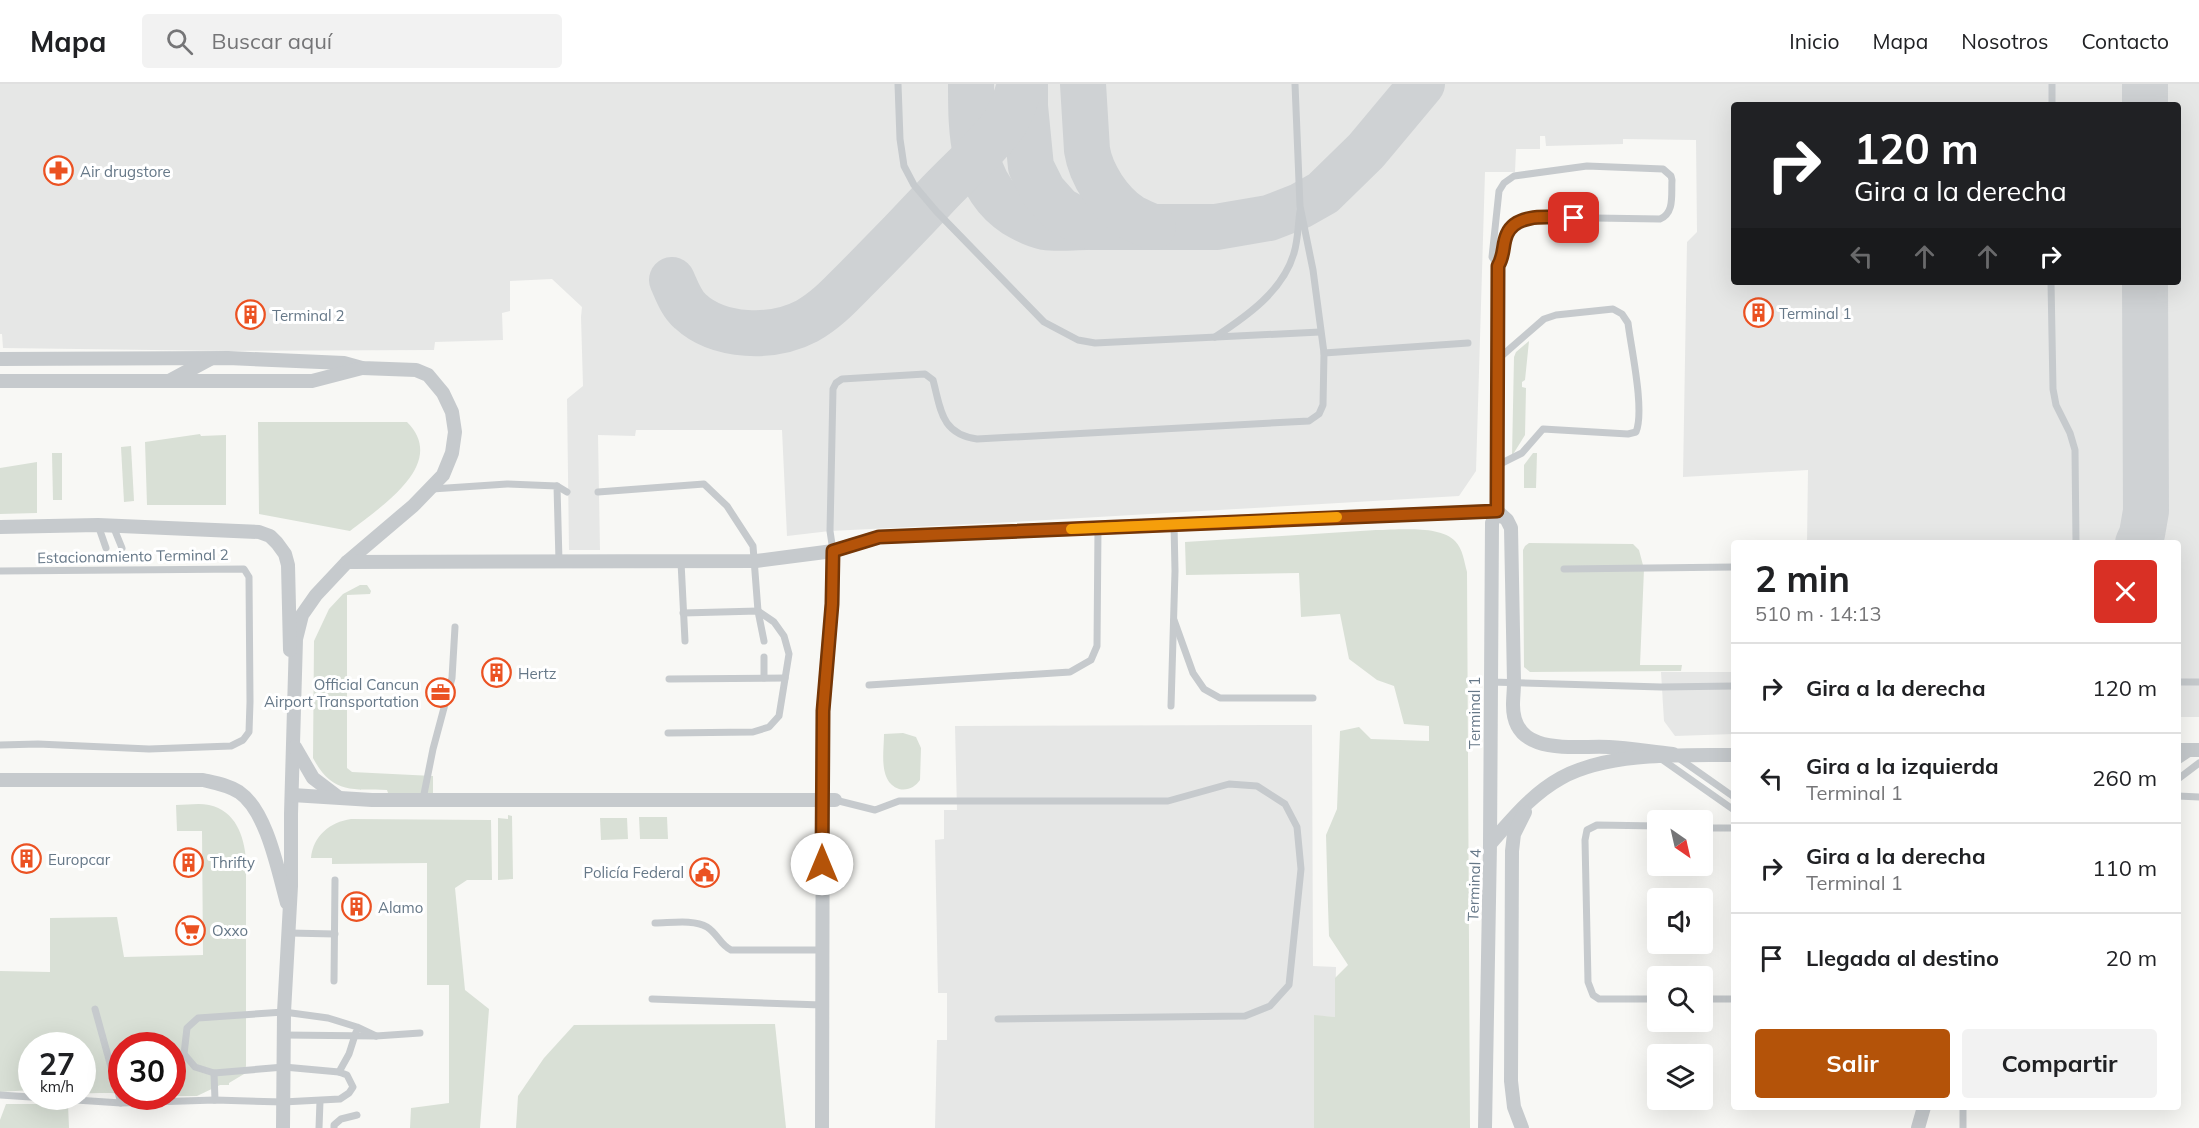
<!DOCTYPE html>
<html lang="es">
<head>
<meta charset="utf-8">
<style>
  :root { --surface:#fff; --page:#f2f2f2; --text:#202124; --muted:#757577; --line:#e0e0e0; --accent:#b45309 }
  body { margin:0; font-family:Mulish,sans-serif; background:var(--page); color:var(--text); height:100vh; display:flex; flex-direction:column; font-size:22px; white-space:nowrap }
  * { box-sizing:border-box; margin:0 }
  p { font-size:20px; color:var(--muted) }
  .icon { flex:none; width:33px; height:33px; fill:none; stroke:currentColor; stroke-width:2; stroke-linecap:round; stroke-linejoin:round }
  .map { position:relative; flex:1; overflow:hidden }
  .drawer { position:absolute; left:1731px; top:456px; width:450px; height:570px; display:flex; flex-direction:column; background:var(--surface); border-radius:6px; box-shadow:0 6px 24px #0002 }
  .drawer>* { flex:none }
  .banner { position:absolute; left:1731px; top:18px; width:450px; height:183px; border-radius:6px; box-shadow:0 6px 24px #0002; background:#202124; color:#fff; overflow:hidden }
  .needle { width:39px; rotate:146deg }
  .tools { position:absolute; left:1647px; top:726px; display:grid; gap:12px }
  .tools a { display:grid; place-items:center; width:66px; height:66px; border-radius:6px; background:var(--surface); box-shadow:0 6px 24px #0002; font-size:30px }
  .speed { position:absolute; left:18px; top:948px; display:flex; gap:12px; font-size:30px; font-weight:700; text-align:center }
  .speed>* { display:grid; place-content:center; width:78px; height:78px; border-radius:50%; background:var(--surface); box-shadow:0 6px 24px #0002; line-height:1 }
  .speed small { font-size:15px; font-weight:400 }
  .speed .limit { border:9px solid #d22; background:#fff; color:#111 }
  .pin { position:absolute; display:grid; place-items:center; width:51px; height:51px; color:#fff; margin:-26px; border-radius:12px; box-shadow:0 3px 9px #0006 }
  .me { position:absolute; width:66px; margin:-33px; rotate:0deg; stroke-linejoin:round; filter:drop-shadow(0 0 4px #0008) }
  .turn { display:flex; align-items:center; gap:21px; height:126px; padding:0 24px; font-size:27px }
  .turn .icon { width:78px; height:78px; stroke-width:2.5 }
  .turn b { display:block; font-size:42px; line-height:51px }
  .lanes { display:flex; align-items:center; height:57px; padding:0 24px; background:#0003; justify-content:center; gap:30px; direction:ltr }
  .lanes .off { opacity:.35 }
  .round { display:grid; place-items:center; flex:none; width:63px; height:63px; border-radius:6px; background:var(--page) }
  .summary { display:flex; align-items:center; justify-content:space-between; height:102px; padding:0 24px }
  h1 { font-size:36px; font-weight:700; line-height:45px }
  .primary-button { display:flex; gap:12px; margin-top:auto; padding:12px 24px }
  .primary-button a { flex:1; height:69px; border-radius:6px; background:var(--accent); color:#fff; font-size:24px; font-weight:700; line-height:69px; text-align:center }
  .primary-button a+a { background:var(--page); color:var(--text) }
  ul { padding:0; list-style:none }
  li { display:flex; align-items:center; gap:18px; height:90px; padding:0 24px; border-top:2px solid var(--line) }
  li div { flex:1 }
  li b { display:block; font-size:22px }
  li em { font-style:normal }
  header { display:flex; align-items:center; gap:36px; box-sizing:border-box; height:84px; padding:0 30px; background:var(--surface); border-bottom:2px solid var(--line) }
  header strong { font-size:28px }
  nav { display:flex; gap:33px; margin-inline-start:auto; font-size:21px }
  .search { width:420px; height:54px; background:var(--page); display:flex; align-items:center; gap:15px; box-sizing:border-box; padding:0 21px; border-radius:6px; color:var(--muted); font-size:22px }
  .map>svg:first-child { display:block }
  .built { fill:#e6e7e6; fill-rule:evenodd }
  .green { fill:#d9e0d6 }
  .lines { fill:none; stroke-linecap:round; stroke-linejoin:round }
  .taxiway { stroke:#cfd2d4; stroke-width:46 }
  .lane { stroke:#c6cacd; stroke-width:7 }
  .street { stroke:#c6cacd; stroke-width:14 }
  .route-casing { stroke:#753606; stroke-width:15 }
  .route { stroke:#b45309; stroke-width:10 }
  .slow { stroke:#f59e0b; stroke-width:10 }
  .labels { text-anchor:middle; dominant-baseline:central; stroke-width:6; stroke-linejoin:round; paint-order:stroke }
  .poi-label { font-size:15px; fill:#667888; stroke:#fff; text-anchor:start }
  .street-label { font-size:15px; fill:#667888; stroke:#fff }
</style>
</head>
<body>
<header>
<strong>Mapa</strong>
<div class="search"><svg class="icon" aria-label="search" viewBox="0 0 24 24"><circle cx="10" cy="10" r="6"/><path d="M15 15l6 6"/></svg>Buscar aquí</div>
<nav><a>Inicio</a><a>Mapa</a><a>Nosotros</a><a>Contacto</a></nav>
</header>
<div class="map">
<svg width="2199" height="1044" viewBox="0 0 2199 1044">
  <rect width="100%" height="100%" fill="#f8f8f5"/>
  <g class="built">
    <path d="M0,0H2199V633H2178V459H1807L1808,386L1683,393L1687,158L1697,148L1696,56L1623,55V60L1546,62L1545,52H1540V65H1516L1515,88H1485L1476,387L1459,412L1013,438L830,447L787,452L782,346H636L635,352L598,351L600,466H569L567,315L583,302L581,233L582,223L552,195L510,197V227L502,229L503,256L435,258L434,266L228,267L3,264L2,250H0ZM1734,21H2178V198H1734Z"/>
    <polygon points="1661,588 1734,588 1734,650 1675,652 1664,637"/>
    <polygon points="1312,641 1313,882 1336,883 1335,933 1314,932 1314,1044 935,1044 937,956 947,956 947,909 938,909 935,756 944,755 944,726 957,726 955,642"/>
  </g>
  <g class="green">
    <polygon points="1529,257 1525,296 1522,298 1522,303 1526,304 1525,351 1512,372 1514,273 1516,268"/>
    <path d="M258,338H407C449,380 380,423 350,447L259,430Z"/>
    <polygon points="200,350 201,352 226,351 226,421 147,421 145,358"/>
    <polygon points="131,362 134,417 124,418 121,363"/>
    <polygon points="52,369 62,369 62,416 53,416"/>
    <polygon points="1533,369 1537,369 1536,404 1524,404 1524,381"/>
    <polygon points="37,378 37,429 0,430 0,384"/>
    <path d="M1376,446C1398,446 1440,441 1455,457C1463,465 1464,477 1467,488L1470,1044H1314V931L1335,933V894L1348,881L1329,852L1328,822L1326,751L1337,725L1340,647L1359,643L1371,655L1429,657V642L1404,640L1394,602L1377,596L1349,575L1340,530L1301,533L1299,489L1186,491L1185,458Z"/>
    <polygon points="1529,459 1633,460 1639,466 1644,485 1640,581 1682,581 1681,587 1530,588 1524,583 1523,466 1525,462"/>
    <path d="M360,501H367L371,507L370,510L347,511V684L352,688L433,692V709H388L387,706C352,705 332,710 313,674L314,557L329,525L343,510Z"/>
    <path d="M903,649L916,653L921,664L920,696C915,703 908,707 899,705C878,698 884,668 884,650Z"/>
    <path d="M176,721C187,721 199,719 209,721C236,727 244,752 246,775V982L244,990L229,999V1001H220L197,1012H173L172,962H122L121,1010C108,1008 96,1010 83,1009L82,962H32L31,1006L0,1008V887L50,888V834L117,833L124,873L203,871L202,747H177Z"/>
    <polygon points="508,731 512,732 513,795 498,796 498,734 508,735"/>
    <polygon points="639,733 667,733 668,755 640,755"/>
    <polygon points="600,734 627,734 628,755 601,756"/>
    <path d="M351,735L491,736L492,796H467L455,804L465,906L489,925L480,1044H410L411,1024L449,1019V901H427V779L332,780V774H311C313,752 330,738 351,735Z"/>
    <polygon points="775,940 786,1044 516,1044 518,1012 544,974 574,941"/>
    <polygon points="6,1020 68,1020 69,1044 0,1044 0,1036"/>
  </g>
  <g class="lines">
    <g class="taxiway">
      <path d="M971,0C971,48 971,101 1015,130C1025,136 1034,141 1045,143C1058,145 1073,143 1087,143"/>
      <polyline points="1025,0 1025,22 1031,83 1043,107 1060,126 1091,143 1216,143 1269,134 1300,122 1323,109 1366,67 1422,0"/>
      <path d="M1083,0L1087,66C1091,91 1110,119 1131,133C1138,137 1146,140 1153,143"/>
      <polyline points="2145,0 2145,21"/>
      <path d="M672,196C677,207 681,219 690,227C719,254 773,255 807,237C827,226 842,209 858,193C886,165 913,137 940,108C959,88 980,70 997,49C1008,36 1016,17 1020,0"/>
      <polyline points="2138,459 2142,450 2146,427 2145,198"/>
    </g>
    <g class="lane">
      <polyline points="898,0 900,55 904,82 914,101 936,127 1044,238 1078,256 1095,259 1320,248"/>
      <polyline points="2052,0 2052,21"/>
      <path d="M1587,82L1663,85L1671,92L1672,96C1671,110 1675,129 1660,135L1530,133C1497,146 1512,158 1498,182L1492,173L1499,107L1504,99L1514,92Z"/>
      <polyline points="2051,198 2053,305 2056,321 2070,349 2075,366 2076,459"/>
      <path d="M1215,253C1247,232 1283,207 1294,169C1298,156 1298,141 1300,127"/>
      <polyline points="1324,269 1468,259"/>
      <path d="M1496,382L1522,369L1543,345L1628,350L1636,348C1645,326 1631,264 1628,239L1622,230L1613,225L1556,231L1544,235L1497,276"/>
      <polyline points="557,402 567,408"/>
      <polyline points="432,405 507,400 557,402 559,477"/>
      <polyline points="598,408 704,400 727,422 753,462 758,527 764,557"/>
      <polyline points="1497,427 1498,182"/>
      <polyline points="98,441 106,464"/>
      <polyline points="113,442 122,464"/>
      <path d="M833,467L830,447L833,305L836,299L842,295L925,290L933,296C941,326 941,350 977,355L1309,337L1319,330L1323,321L1324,269L1313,186L1300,122L1295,0"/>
      <polyline points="681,478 685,557"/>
      <polyline points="1564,485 1734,483"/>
      <polyline points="0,487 244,485 249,493 250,618 249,648 243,656 231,662 149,665 38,660 0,661"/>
      <polyline points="1174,536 1193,589 1204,605 1220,614 1313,614"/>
      <polyline points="764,573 764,594"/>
      <polyline points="669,595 785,594"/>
      <polyline points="1491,598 1661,603 1734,602"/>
      <polyline points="2178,598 2199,598"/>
      <polyline points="869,601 1070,588 1091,576 1097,562 1098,444"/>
      <polyline points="1171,622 1175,487 1174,440"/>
      <polyline points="668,649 753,648 769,643 779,632 789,570 784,552 774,538 758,527 683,529"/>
      <polyline points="1677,673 1734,713"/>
      <polyline points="1660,674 1734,726"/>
      <polyline points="2178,677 2190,669"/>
      <polyline points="2178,695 2199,679"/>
      <polyline points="2178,712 2199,713"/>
      <polyline points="423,715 433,665 452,594 455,543"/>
      <polyline points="835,716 875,726 899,717 1168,717 1229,700 1257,702 1285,720 1297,743 1301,785 1289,901 1270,922 1245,932 998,935"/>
      <polyline points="1658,742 1597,741 1587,746 1585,756 1588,898 1593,911 1599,915 1658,915"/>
      <polyline points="1702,744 1734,744"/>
      <path d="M655,839C670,839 694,835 707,843C718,850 720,861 731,866H822"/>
      <polyline points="289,849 335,850"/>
      <polyline points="334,897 335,796"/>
      <polyline points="652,915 822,921"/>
      <polyline points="1702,915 1734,915"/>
      <polyline points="95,925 121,1019"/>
      <polyline points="284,951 376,952 420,949"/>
      <polyline points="339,988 349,970 356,948"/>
      <polyline points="214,989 215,1016"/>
      <polyline points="0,1011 121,1019 215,1016 283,1018 340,1015 349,1009 353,1003 347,991 339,988 284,983 214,989 195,983 184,970 187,944 198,934 284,928 328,934 357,943 376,952"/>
      <polyline points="1963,1023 1963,1044"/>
      <polyline points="319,1044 320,1017"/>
      <polyline points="334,1044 334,1041 341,1035 357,1031"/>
    </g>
    <g class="street">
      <polyline points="0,275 228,274 344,279 362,284 416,286 428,291 443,309 452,328 455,348 452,369 443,391 413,422 347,478 316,511 302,531 296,555 291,730 291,802 284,928 283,1044"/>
      <polyline points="171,296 210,275"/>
      <polyline points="0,297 312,297 362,284"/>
      <polyline points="0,443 98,441 259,448 270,452 277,459 285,470 288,481 290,566"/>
      <polyline points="347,478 756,477 833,467 879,453 1497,427"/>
      <polyline points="295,663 313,694 338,713"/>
      <polyline points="2178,666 2199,666"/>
      <path d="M0,696H203C216,699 228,701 239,708C267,727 278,787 287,819"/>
      <polyline points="292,711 372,716 835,716"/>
      <path d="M1490,760L1492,439L1497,427L1507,436L1511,444L1514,598C1514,606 1513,614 1513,621C1513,674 1575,661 1609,663C1630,664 1652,668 1673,670"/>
      <polyline points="822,1044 823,627 832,520 833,467"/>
      <path d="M1485,1044L1490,760C1512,735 1532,710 1561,694C1607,668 1683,671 1734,671"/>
      <polyline points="1522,1044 1514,1023 1511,997 1512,767 1514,750 1525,728"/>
      <polyline points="1918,1044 1924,1023"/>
    </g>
  </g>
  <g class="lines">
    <defs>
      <path id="route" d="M822,780L823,627L832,520L833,467L879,453L1497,427L1498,182C1505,170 1502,161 1507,150C1517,127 1554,134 1574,134"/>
    </defs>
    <use href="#route" class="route-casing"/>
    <use href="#route" class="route"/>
    <polyline class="slow" points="1071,445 1337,433"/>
  </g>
  <defs>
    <symbol id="pharmacy-ring" viewBox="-11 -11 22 22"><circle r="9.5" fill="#fff" stroke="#eb5222" stroke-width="1.5"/><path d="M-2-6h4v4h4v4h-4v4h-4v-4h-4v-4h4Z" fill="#eb5222"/></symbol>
    <symbol id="building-ring" viewBox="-11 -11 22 22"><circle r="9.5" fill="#fff" stroke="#eb5222" stroke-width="1.5"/><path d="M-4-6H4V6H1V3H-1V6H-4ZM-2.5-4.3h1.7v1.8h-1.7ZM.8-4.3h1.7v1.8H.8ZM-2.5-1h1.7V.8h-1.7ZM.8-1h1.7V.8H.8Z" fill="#eb5222"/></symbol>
    <symbol id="office-ring" viewBox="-11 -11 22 22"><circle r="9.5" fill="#fff" stroke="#eb5222" stroke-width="1.5"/><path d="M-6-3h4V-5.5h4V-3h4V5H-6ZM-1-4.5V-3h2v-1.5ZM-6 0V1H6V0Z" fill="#eb5222"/></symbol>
    <symbol id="civic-ring" viewBox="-11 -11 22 22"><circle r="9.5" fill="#fff" stroke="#eb5222" stroke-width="1.5"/><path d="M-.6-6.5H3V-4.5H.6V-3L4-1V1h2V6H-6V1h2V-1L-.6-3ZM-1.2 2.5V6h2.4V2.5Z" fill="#eb5222"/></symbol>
    <symbol id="supermarket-ring" viewBox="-11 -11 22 22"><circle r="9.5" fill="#fff" stroke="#eb5222" stroke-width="1.5"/><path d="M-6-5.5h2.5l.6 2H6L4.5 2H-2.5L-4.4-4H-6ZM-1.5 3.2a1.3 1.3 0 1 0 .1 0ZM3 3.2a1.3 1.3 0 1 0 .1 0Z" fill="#eb5222"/></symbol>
  </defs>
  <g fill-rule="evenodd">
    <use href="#pharmacy-ring" x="42" y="70" width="33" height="33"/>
    <use href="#building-ring" x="1742" y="212" width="33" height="33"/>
    <use href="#building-ring" x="234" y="214" width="33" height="33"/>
    <use href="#building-ring" x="480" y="572" width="33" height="33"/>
    <use href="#office-ring" x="424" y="592" width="33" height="33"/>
    <use href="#building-ring" x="10" y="758" width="33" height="33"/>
    <use href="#building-ring" x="172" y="762" width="33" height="33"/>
    <use href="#civic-ring" x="688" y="772" width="33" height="33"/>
    <use href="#building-ring" x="340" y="806" width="33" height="33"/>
    <use href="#supermarket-ring" x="174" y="830" width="33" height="33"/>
  </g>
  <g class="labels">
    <g class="poi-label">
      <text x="80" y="87">Air drugstore</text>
      <text x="1779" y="229">Terminal 1</text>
      <text x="272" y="231">Terminal 2</text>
      <text x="518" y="589">Hertz</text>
      <text x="419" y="600" text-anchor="end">Official Cancun<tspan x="419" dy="17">Airport Transportation</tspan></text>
      <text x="48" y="775">Europcar</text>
      <text x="210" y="778">Thrifty</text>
      <text x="684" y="788" text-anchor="end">Policía Federal</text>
      <text x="378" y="823">Alamo</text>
      <text x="212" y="846">Oxxo</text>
    </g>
    <g class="street-label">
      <text transform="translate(133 472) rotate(-1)">Estacionamiento Terminal 2</text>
      <text transform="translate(1474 629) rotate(-90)">Terminal 1</text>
      <text transform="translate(1474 801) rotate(-88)">Terminal 4</text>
    </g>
  </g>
</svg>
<div class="tools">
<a><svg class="needle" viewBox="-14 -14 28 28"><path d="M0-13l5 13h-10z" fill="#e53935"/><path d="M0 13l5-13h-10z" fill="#757577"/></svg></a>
<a><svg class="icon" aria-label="sound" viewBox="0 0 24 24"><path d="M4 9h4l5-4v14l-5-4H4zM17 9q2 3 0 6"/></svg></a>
<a><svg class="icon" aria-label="search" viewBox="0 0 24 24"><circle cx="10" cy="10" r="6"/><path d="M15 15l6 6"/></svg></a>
<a><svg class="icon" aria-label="layers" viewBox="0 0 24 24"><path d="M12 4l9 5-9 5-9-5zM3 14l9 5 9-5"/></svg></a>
</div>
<div class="speed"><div>27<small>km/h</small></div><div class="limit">30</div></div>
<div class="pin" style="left:1574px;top:134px;background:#d93025"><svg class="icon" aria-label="arrive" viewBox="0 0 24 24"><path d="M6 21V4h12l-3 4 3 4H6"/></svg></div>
<svg class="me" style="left:822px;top:780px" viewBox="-20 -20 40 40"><circle r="19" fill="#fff"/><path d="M0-13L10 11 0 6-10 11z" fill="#b45309"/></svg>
<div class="banner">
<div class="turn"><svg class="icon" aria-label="right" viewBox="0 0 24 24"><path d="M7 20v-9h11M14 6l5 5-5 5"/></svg><div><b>120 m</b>Gira a la derecha</div></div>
<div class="lanes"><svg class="icon off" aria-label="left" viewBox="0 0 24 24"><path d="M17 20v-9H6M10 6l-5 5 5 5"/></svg><svg class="icon off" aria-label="ahead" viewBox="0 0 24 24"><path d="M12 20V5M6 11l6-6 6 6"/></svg><svg class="icon off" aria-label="ahead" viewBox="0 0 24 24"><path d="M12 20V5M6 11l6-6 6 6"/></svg><svg class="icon" aria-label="right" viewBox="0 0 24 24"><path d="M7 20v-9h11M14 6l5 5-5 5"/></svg></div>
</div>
<section class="drawer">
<div class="summary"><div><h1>2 min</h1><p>510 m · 14:13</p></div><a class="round" style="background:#d93025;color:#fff"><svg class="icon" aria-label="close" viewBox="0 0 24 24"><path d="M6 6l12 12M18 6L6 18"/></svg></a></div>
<ul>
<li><svg class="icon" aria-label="right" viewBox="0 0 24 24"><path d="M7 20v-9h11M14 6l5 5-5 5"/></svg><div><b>Gira a la derecha</b></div><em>120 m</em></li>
<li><svg class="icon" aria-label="left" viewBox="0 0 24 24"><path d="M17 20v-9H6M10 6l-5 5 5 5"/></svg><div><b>Gira a la izquierda</b><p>Terminal 1</p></div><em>260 m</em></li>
<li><svg class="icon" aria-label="right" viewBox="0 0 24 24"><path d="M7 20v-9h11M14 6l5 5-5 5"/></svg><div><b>Gira a la derecha</b><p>Terminal 1</p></div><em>110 m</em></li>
<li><svg class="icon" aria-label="arrive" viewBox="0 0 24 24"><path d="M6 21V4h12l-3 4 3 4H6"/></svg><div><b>Llegada al destino</b></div><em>20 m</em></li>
</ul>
<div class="primary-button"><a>Salir</a><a>Compartir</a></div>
</section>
</div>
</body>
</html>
